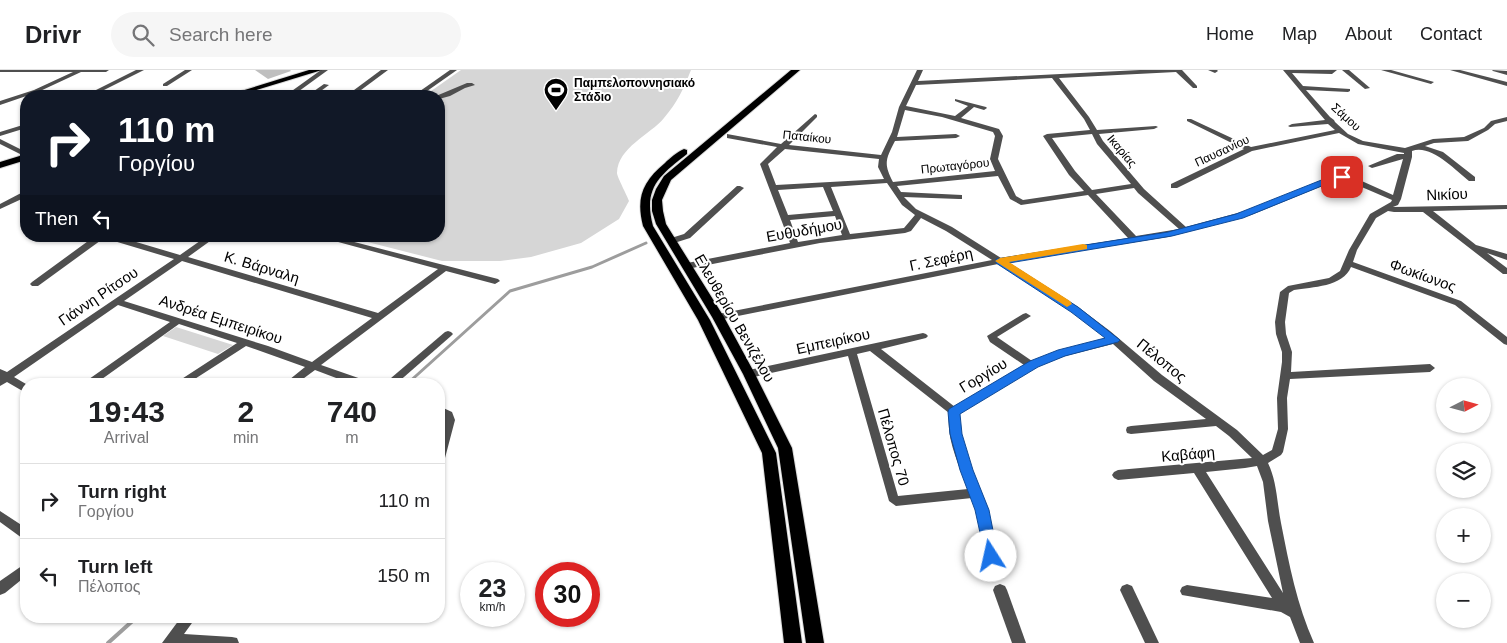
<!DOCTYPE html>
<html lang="en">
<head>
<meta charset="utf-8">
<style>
  :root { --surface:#fff; --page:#f6f6f6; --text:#202124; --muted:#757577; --line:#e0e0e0 }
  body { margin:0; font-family:Helvetica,sans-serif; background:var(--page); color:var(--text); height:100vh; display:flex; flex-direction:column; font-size:19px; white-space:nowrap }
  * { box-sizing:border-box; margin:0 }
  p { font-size:16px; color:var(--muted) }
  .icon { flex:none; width:28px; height:28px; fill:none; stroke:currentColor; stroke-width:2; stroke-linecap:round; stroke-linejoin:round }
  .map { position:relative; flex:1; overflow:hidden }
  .panel { position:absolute; left:20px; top:308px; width:425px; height:245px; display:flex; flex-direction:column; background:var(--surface); border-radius:20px; box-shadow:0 1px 4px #0004 }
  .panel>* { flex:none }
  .top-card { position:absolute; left:20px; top:20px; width:425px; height:152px; border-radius:20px; box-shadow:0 1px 4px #0004; background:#111827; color:#fff; overflow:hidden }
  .needle { width:32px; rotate:84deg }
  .buttons { position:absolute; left:1436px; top:308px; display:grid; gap:10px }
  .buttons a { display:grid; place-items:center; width:55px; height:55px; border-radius:50%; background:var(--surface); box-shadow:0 1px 4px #0004; font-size:25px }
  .speed { position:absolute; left:460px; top:492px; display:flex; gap:10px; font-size:25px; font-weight:700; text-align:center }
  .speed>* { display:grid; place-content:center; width:65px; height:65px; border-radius:50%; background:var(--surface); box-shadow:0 1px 4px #0004; line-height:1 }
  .speed small { font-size:12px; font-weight:400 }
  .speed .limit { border:8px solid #d22; background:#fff; color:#111 }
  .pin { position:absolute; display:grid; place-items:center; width:42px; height:42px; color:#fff; margin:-21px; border-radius:10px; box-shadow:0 2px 8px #0006 }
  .me { position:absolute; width:55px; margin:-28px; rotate:350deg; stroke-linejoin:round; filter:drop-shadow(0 0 4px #0008) }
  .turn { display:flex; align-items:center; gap:18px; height:105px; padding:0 15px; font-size:22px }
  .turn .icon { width:65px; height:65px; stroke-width:2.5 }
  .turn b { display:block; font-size:35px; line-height:42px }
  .then { display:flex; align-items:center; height:48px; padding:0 15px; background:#0003; gap:10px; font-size:19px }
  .eta { display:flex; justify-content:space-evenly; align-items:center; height:85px; text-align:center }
  .eta b { font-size:30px; font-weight:600; line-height:35px }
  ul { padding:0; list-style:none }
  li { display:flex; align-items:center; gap:15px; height:75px; padding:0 15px; border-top:1px solid var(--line) }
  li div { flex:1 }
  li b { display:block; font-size:19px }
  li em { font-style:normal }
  header { display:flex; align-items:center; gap:30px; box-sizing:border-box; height:70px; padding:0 25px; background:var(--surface); border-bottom:1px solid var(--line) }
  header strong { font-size:24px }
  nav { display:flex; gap:28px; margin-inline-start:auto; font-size:18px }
  .search { width:350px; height:45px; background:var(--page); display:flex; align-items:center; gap:12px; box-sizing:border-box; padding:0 18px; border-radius:28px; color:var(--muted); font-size:19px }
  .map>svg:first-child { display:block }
  .green { fill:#d6d6d6 }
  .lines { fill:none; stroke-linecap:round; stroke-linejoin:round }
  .stream-far1 { stroke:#9d9d9d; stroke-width:3 }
  .stream { stroke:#9d9d9d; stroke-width:4 }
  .building { fill:#bfbfbf }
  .major-casing { stroke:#dbdbdb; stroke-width:2 }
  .minor { fill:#4f4f4f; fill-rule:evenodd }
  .major { fill:#000; fill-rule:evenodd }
  .route { fill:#1a73e8; stroke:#114b97 }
  .slow { fill:#f59e0b }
  .labels { text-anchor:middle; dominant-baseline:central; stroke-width:4; stroke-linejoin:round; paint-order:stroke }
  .far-poi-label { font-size:12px; font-weight:bold; fill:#000; stroke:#fff; text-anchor:start }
  .far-street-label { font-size:12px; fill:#000; stroke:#fff }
  .street-label { font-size:15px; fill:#000; stroke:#fff }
</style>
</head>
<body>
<header>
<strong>Drivr</strong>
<div class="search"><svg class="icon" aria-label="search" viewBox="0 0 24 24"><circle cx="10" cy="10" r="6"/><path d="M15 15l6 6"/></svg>Search here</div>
<nav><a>Home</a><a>Map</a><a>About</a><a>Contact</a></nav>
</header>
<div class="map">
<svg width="1507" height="573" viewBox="0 0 1507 573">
  <rect width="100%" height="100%" fill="#fff"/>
  <g class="green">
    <path d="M461,0H691C684,18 677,33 664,48C650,65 618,77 617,103C617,107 627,125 629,131L619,149L581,173L531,187L500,191H442L344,166H439V26H424Z"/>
    <polygon points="176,257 233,275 218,284 163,266"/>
  </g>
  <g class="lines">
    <polyline class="stream-far1" points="407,314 510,221 592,197 646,173"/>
    <polyline class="stream" points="108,573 138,546"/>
  </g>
  <polygon class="building" points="255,0 290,0 291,1 268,9"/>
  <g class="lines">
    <defs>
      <g id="major">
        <polygon points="309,0 322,0 237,26 225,26"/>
        <polygon points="791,0 800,0 671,110 662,130 663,141 666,154 724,247 755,304 792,378 824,573 806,573 778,378 743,304 712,247 656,154 652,141 652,130 656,119 664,106"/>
        <path d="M684,79L687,80V84C659,106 643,118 653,156L710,250L776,383L802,573H784L762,383L698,250L643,156C636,128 642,112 665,93C670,88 677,82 684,79Z"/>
        <polygon points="26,84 26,90 0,98 0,92"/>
      </g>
    </defs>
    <use href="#major" class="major-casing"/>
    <g class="minor">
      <polygon points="0,0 109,0 106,2 81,2 38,22 0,35 0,31 34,20 73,2 0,2"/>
      <polygon points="136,0 144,0 102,21 114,25 115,26 96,24 92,26 84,26"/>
      <polygon points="185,0 192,0 167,16 163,16 163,14"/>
      <polygon points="321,0 328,0 295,24 296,26 288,26 289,23"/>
      <polygon points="381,0 388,0 353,26 346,26"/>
      <polygon points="450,0 457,0 420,26 413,26"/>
      <path d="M917,0H923L918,11L1140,0H1182L1197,16V18H1193L1176,2L1059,8L1089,47L1097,60L1156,56L1158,57L1154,59L1099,64L1103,71L1144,119L1186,157L1245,141L1338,105L1355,108L1393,125L1403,89L1372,98L1368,96L1397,84H1404V83L1358,74L1339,63L1252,81L1177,118H1171V114L1244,79L1187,51V49H1191L1251,77L1335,60L1328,54L1290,57L1288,56L1292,54L1325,50L1283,0H1337L1332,4L1292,3L1303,16L1350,19V21L1348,22L1306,20L1330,47L1334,50L1335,52L1348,64L1363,71L1405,78L1433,69L1464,67L1484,58L1491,51L1507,47V51L1495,54L1488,60L1468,71L1434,73L1425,76L1443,82L1475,107V111H1469C1455,100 1431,74 1412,81V87L1401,129L1398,135L1393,137L1507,135V139L1433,141L1476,175L1507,184V190L1487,183L1507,198V204H1503L1423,142H1394L1388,141L1376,148L1357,180L1353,192L1461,231L1507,267V275L1504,274L1455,235L1351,197C1343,217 1312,217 1294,220L1289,223L1285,252L1286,264L1292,282L1291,302L1430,294L1435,298L1430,302L1290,309L1287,328L1288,359L1283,382L1281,385L1268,393C1277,412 1277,433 1281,453C1289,494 1297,535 1314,573H1300L1290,547L1281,542L1182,525L1180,521L1182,517L1187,515L1272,528L1194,403L1118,410L1114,408L1112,405L1114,402L1118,400L1252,388L1229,366L1216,356L1131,364L1127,363L1126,360L1127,357L1131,356L1206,349L1154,311L1113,274L1065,286L1038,296L959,344C956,376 977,407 987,436C992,452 994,469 997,486L995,490L991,491L987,490L985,486L978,448L972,428L896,436L889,431L848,286L749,308L745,307L744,304L749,300L923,263L926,264L928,266L926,268L881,279L955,337L1024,295L990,272L987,266L1023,244L1026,243L1031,246L997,267L1032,291L1058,281L1107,268L1072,241L998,194L718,250L715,249L713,247L715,245L718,244L992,190L946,161L921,148L911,161L905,163L820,173L687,199L683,196L687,193L790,173L760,94L777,77L727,68V64L781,74L815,44L817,45V47L789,75L881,85L892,62L899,37ZM1052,8L1084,49L1090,60L1047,64L1043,66L1069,105L1084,121L1023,130L1016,126L998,89L1003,66L999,59L961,48L974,37L984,40L987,38L986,37L955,29V31L968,36L955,46L906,36L916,15ZM905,40L942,47L993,62L995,66L990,89L995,101L893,112C883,93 886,89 895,71L956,68L960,66L956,64L897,67ZM1092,64L1097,74L1131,114L1092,120L1075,101L1052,68ZM785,79L879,89L878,97L884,109L776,115L768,94ZM998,106L1010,129L1021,135L1088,125L1128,168L1001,188L952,157L916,139L904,127L959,129H962V125L901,122L897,116ZM1339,109L1350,112L1392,130L1391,132L1370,144L1349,180L1340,201L1329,208L1288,216L1280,222L1275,252L1276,264L1282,282V292L1277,328L1278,359L1272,380L1263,385L1237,360L1162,305L1110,261L1078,237L1007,192L1168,167L1251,145ZM887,113L902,135L915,145L904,158L850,164L831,117ZM823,117L833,141L788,145L778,120ZM1134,118L1138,123L1179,159L1136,166L1096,124ZM835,146L842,165L798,172L790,150ZM870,281L949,343C946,370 959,395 968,419L898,426L857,284ZM1257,396L1263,412L1268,451L1283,523L1206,402L1245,398Z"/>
      <polygon points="1208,0 1217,0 1218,1 1215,3"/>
      <polygon points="1342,0 1349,0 1370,18 1365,19"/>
      <polygon points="1381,0 1391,0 1434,12 1431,14"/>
      <polygon points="1450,0 1460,0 1507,12 1507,16"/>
      <polygon points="1492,0 1507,1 1507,5 1493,1"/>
      <polygon points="467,13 472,13 475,15 465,18 450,26 439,29 439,26 436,26"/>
      <polygon points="324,14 329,15 314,26 307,26"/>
      <polygon points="26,54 26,58 0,66 0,62"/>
      <polygon points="0,69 26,82 26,87 0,74"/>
      <polygon points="737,116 740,116 744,118 690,168 671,174 668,173 668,169 684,164"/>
      <polygon points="23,122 26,122 26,127 0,139 0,134"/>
      <path d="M95,166H116L180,185L207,166H217L188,187L378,243L438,199L316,166H331L498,209L500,211L495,214L446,201L321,295L367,311L368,314H352L315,300L296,314H284L305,297L246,276L187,314H174L237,273L179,254L95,314H82L170,252L118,235L14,307L26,314V323L7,312L0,316V299L7,302L174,189L104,168L38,216H32L30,214L32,212ZM182,191L372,248L312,292L268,276L124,231Z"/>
      <polygon points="448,261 451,262 453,264 451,266 396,314 384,314 445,262"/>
      <polygon points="439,336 452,342 455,350 445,388 443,391 439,392 439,370 445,350 439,345"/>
      <polygon points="0,441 26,458 26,469 22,468 0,452"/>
      <polygon points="26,493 26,506 5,523 0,525 0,511"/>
      <polygon points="1000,514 1005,516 1007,520 1026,573 1012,573 993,520 995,516"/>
      <polygon points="1127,514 1132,516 1159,573 1145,573 1120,520 1122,516"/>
      <polygon points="182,546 197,546 184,564 232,567 237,568 239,573 162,573"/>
    </g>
    <use href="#major" class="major"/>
  </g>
  <polygon class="route" points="1342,105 1345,105 1345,109 1334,111 1243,148 1172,166 1009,193 1078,237 1120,270 1118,272 1065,286 1038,297 960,344 962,364 973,400 989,440 998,486 996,490 991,492 986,490 975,440 960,400 950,364 948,342 949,339 1030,291 1058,280 1105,268 1071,242 996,193 996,189 1168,162 1236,144 1329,107"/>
  <polygon class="slow" points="1083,174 1087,175 1087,179 1009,192 1070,231 1072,234 1067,237 995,191 1000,188"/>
  <defs>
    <symbol id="stadium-pin" viewBox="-11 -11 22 30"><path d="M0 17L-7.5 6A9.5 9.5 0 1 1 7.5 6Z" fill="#000" stroke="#fff"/><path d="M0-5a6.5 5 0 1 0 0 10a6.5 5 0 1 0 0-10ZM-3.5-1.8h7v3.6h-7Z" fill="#fff"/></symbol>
  </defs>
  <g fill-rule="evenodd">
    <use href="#stadium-pin" x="542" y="6" width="28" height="38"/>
  </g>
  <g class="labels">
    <g class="far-poi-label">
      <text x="574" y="13">Παμπελοποννησιακό<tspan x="574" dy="14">Στάδιο</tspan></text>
    </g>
    <g class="far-street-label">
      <text transform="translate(1346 47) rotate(42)">Σάμου</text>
      <text transform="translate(807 67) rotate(6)">Παταίκου</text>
      <text transform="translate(1122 81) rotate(50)">Ικαρίας</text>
      <text transform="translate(1222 81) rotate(-25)">Παυσανίου</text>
      <text transform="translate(955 96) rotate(-6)">Πρωταγόρου</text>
    </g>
    <g class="street-label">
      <text transform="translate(1447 124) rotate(-2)">Νικίου</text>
      <text transform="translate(804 160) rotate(-10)">Ευθυδήμου</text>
      <text transform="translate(941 189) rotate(-12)">Γ. Σεφέρη</text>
      <text transform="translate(262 197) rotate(17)">Κ. Βάρναλη</text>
      <text transform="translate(1423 205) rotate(20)">Φωκίωνος</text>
      <text transform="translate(98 226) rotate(-34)">Γιάννη Ρίτσου</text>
      <text transform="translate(735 248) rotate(60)">Ελευθερίου Βενιζέλου</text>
      <text transform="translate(221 249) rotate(18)">Ανδρέα Εμπειρίκου</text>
      <text transform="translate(833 271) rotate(-12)">Εμπειρίκου</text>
      <text transform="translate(1162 290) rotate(39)">Πέλοπος</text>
      <text transform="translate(983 305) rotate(-31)">Γοργίου</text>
      <text transform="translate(894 377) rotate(74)">Πέλοπος 70</text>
      <text transform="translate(1188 384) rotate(-5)">Καβάφη</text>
    </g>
  </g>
</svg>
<div class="buttons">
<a><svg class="needle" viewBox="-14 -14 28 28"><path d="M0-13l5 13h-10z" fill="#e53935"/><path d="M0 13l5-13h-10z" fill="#757577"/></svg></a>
<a><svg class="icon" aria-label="layers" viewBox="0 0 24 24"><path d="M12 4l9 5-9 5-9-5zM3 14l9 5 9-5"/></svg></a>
<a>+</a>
<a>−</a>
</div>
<div class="speed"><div>23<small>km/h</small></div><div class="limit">30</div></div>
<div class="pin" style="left:1342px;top:107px;background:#d93025"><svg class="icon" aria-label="arrive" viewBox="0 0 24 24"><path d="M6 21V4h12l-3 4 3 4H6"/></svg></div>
<svg class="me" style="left:991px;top:486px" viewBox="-20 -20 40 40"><circle r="19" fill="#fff"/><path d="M0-13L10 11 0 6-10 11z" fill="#1a73e8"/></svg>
<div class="top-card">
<div class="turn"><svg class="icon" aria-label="right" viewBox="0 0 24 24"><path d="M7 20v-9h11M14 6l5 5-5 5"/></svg><div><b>110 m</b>Γοργίου</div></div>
<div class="then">Then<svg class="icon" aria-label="left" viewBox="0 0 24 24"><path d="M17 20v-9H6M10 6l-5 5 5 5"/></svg></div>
</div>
<section class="panel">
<div class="eta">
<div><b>19:43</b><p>Arrival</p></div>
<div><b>2</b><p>min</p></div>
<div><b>740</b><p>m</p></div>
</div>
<ul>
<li><svg class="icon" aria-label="right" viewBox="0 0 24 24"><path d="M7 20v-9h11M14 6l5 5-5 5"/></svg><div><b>Turn right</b><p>Γοργίου</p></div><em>110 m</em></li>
<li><svg class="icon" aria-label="left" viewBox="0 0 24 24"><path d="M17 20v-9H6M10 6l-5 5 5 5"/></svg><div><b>Turn left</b><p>Πέλοπος</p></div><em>150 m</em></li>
</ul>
</section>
</div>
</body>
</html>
